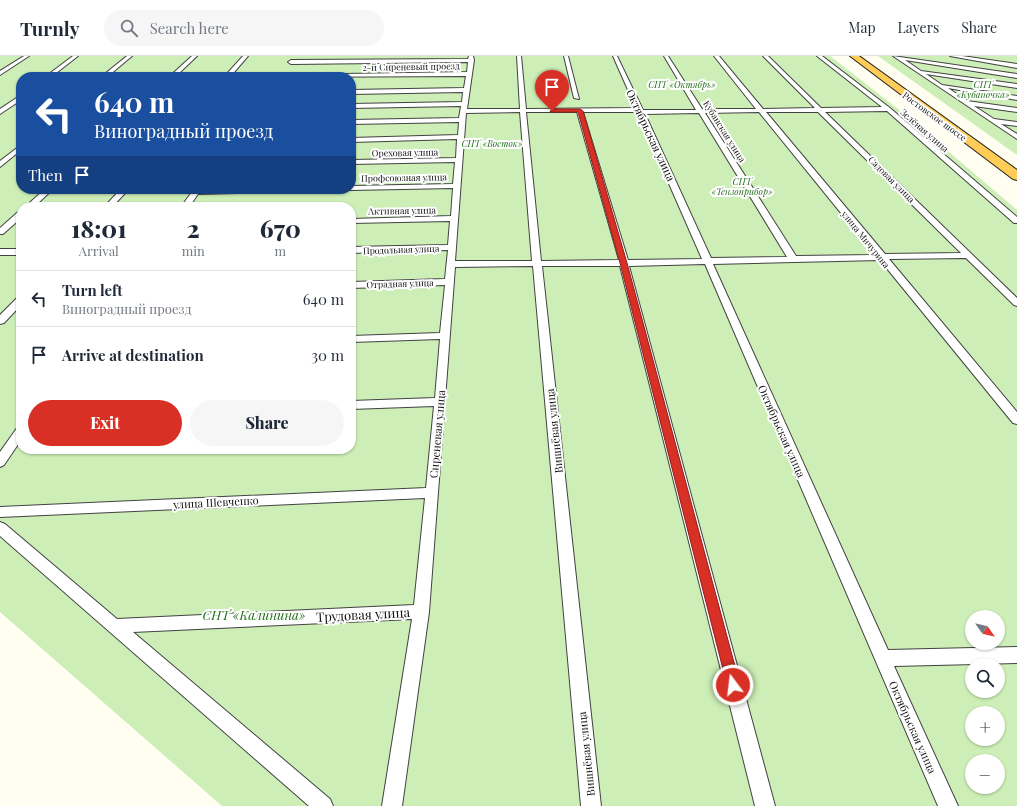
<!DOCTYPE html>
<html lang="en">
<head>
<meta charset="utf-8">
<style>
  :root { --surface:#fff; --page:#f6f6f7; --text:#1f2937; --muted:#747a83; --line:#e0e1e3; --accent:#d93025 }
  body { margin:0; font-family:"Playfair Display",serif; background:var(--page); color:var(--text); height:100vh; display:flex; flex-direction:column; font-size:15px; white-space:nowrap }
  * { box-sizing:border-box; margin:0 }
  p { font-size:13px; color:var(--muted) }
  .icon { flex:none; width:22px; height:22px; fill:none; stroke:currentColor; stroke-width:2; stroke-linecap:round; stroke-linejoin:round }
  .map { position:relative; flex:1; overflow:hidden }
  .details { position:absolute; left:16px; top:146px; width:340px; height:252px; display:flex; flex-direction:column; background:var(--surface); border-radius:16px; box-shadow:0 1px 3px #0004 }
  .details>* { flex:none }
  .top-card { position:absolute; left:16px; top:16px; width:340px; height:122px; border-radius:16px; box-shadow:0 1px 3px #0004; background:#1a4fa0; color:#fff; overflow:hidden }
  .needle { width:26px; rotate:124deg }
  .fabs { position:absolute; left:965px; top:554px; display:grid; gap:8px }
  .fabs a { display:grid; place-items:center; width:40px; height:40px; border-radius:50%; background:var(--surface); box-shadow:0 1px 3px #0004; font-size:20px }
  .pin { position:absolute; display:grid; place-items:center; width:34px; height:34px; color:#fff; margin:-41px -17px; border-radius:50% 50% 50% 0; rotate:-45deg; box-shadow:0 0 4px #0007 }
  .pin .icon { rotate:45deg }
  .me { position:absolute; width:44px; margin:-22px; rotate:345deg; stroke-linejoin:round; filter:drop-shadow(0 0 3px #0008) }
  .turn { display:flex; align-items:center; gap:14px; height:84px; padding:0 12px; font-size:18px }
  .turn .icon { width:52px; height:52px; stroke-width:2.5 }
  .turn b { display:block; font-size:28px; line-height:34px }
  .then { display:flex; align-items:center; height:38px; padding:0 12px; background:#0003; gap:8px; font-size:15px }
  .eta { display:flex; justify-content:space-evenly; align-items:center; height:68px; text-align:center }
  .eta b { font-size:24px; font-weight:800; line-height:28px }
  .button { display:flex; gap:8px; margin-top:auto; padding:8px 12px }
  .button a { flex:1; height:46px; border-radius:24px; background:var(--accent); color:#fff; font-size:16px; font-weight:800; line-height:46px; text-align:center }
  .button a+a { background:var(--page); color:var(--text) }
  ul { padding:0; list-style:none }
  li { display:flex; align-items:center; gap:12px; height:56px; padding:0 12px; border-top:1px solid var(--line) }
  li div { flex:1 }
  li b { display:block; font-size:15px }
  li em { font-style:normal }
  header { display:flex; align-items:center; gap:24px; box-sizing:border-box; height:56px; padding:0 20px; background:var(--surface); border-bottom:1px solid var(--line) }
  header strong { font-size:19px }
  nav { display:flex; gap:22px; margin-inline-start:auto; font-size:14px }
  .search { width:280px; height:36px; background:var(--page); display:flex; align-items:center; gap:10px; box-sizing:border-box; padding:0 14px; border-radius:22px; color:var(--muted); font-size:15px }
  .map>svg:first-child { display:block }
  .green { fill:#cdeeb6; fill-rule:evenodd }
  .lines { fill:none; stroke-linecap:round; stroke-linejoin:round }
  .minor-casing { stroke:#424242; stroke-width:2 }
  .trunk-casing { stroke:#202020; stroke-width:2 }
  .minor { fill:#fff; fill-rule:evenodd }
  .trunk { fill:#ffcc58; fill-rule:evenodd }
  .route { fill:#d93025; stroke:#8d1f18 }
  .labels { text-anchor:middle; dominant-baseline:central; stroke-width:4; stroke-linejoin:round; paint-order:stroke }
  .far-street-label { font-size:9px; fill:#0f0f0f; stroke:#fff }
  .far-park-label { font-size:9px; font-style:italic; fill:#216e18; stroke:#fff }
  .street-label { font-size:11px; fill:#0f0f0f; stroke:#fff }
  .near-park-label { font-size:13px; font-style:italic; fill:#216e18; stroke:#fff }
  .near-street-label { font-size:13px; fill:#0f0f0f; stroke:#fff }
</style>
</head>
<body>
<header>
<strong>Turnly</strong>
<div class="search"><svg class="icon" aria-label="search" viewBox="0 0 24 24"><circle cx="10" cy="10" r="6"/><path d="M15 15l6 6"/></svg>Search here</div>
<nav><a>Map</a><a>Layers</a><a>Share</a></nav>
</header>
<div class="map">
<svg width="1017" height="750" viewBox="0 0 1017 750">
  <rect width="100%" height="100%" fill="#fffef1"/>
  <g class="green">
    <path d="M0,0H830L902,56L1017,154V750H222L0,556ZM21,21H351V133H21ZM21,151H351V393H21ZM972,561H998V587H972ZM972,609H998V635H972ZM972,657H998V683H972ZM972,705H998V731H972Z"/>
    <polygon points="878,0 1017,0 1017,99"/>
  </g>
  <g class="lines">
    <defs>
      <g id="minor">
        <polygon points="24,0 29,0 0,19 0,15"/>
        <polygon points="73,0 78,0 51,21 45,21"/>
        <polygon points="127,0 132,0 107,21 101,21"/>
        <polygon points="192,0 197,0 175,21 169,21"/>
        <polygon points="243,0 248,0 230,21 224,21"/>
        <path d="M469,0H473L474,4L467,53H520L517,0H521L526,53L636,52L613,0H617L643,54H696L664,0H668L702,53H756L714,0H719L763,53L815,52L763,0H768L821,52L882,51L817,0H822L890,52L1017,161V167H1014L887,55L825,56L1017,242V250L1014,249L966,202L889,203L1017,356V368L1013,367L880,204L713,208L888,594L1017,591V607L894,610L958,750H938L705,208L629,210L775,750H755L620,210H542L601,750H581L533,210L455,211L429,556L402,750H382L412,563L133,576L330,743L333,750H309L0,480V466L5,468L117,563L414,549L425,442L0,461V451L426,432L434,350L351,353V345L435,342L440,283L351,286V280L440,277L445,229L351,232V226L445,223L448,194L351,197V191L448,189L450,165L351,167V163L451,160L453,132L351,134L348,133H351V130L453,128L455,106L351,108V104L456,102L457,83L351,86V82L458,79L459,66L351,68V64L459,62L461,50L351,52V48L462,46L463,36L351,38V34L464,32L466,20L278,21L281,19L467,16L468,6L291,8L288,6L291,4L468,3ZM520,56L532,205H455L466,57ZM526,56H577L619,204L541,205ZM583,56H637L638,57L702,203L628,204ZM759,56L875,199L796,200L705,57ZM766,56H818L961,197L885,198ZM699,57L787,201L711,202L645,58Z"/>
        <polygon points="564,0 568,0 579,43 574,42"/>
        <polygon points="893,0 1017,18 1017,22 905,4 921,15 1017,28 1017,32 926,18 942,29 1017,40 1017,44 948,32 967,45 1017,52 1017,56 974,50 994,63 1017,66 1017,70 1001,68 1017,78 1017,83"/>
        <polygon points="950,0 962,0 1017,8 1017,12"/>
        <polygon points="21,39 21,44 0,58 0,53"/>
        <polygon points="21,89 21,94 0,111 0,105"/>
        <polygon points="45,133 53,133 34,151 25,151"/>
        <polygon points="121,133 129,133 112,151 104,151"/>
        <polygon points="194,133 201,134 326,133 322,135 198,138 189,151 181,151"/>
        <polygon points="18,156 21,156 21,162 3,178 0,178 0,172"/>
        <rect x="0" y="193" width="21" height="6"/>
        <polygon points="21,240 21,249 4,267 0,268 0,259 18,241"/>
        <polygon points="21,371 21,384 4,409 0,411 0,396 17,372"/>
      </g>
      <polygon id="trunk" points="850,0 859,0 1017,114 1017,124 1013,123"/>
    </defs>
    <use href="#minor" class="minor-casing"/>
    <use href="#trunk" class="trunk-casing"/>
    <use href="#minor" class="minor"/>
    <use href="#trunk" class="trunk"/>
  </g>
  <polygon class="route" points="552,53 580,53 583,55 627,207 740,629 738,634 733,636 729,634 727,629 620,207 578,56 550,56"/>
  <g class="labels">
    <g class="far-street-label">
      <text transform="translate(411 10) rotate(-1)">2-й Сиреневый проезд</text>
      <text transform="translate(935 60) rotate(36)">Ростовское шоссе</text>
      <text transform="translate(925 74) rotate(41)">Зелёная улица</text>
      <text transform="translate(725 75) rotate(58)">Кубанская улица</text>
      <text transform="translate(405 96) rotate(-1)">Ореховая улица</text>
      <text transform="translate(404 121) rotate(-1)">Профсоюзная улица</text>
      <text transform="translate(892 123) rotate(45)">Садовая улица</text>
      <text transform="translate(402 154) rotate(-1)">Активная улица</text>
      <text transform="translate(866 183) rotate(51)">улица Мичурина</text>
      <text transform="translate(401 193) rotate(-2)">Продольная улица</text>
      <text transform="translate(400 227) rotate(-2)">Отрадная улица</text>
    </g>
    <g class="far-park-label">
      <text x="682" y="28">СНТ «Октябрь»</text>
      <text x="983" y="28">СНТ<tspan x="983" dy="10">«Кубаночка»</tspan></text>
      <text x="492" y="87">СНТ «Восток»</text>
      <text x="742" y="125">СНТ<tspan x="742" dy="10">«Тензоприбор»</tspan></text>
    </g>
    <g class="street-label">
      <text transform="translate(651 79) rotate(65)">Октябрьская улица</text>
      <text transform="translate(554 375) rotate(-96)">Вишнёвая улица</text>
      <text transform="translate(782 375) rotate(66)">Октябрьская улица</text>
      <text transform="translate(437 378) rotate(-85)">Сиреневая улица</text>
      <text transform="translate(216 446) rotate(-3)">улица Шевченко</text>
      <text transform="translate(913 671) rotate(66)">Октябрьская улица</text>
      <text transform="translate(586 698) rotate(-96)">Вишнёвая улица</text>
    </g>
    <g class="near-park-label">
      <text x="254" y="558">СНТ «Калинина»</text>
    </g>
    <g class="near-street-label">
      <text transform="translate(363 558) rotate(-3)">Трудовая улица</text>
    </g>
  </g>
</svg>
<div class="fabs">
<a><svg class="needle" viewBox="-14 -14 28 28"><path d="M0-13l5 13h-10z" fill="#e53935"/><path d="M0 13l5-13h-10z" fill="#747a83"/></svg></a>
<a><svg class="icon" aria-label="search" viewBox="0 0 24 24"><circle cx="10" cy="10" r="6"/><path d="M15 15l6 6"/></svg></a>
<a>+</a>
<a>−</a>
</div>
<div class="pin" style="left:552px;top:55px;background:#d93025"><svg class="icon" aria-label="arrive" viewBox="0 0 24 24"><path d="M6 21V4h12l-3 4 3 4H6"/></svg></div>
<svg class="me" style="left:733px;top:629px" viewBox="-20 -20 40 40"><circle r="17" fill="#d93025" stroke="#fff" stroke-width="3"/><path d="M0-11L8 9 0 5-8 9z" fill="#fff"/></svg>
<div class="top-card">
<div class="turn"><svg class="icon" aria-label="left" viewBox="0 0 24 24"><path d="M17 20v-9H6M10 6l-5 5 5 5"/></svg><div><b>640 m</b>Виноградный проезд</div></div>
<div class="then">Then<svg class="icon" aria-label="arrive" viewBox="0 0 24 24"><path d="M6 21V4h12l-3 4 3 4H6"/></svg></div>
</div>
<section class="details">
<div class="eta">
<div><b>18:01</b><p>Arrival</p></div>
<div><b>2</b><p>min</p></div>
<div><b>670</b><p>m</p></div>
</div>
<ul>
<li><svg class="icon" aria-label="left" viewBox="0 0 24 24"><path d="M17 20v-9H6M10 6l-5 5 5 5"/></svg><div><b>Turn left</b><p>Виноградный проезд</p></div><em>640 m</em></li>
<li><svg class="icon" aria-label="arrive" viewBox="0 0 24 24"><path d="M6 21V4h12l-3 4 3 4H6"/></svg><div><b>Arrive at destination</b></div><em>30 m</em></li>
</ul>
<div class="button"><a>Exit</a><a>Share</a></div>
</section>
</div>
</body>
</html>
